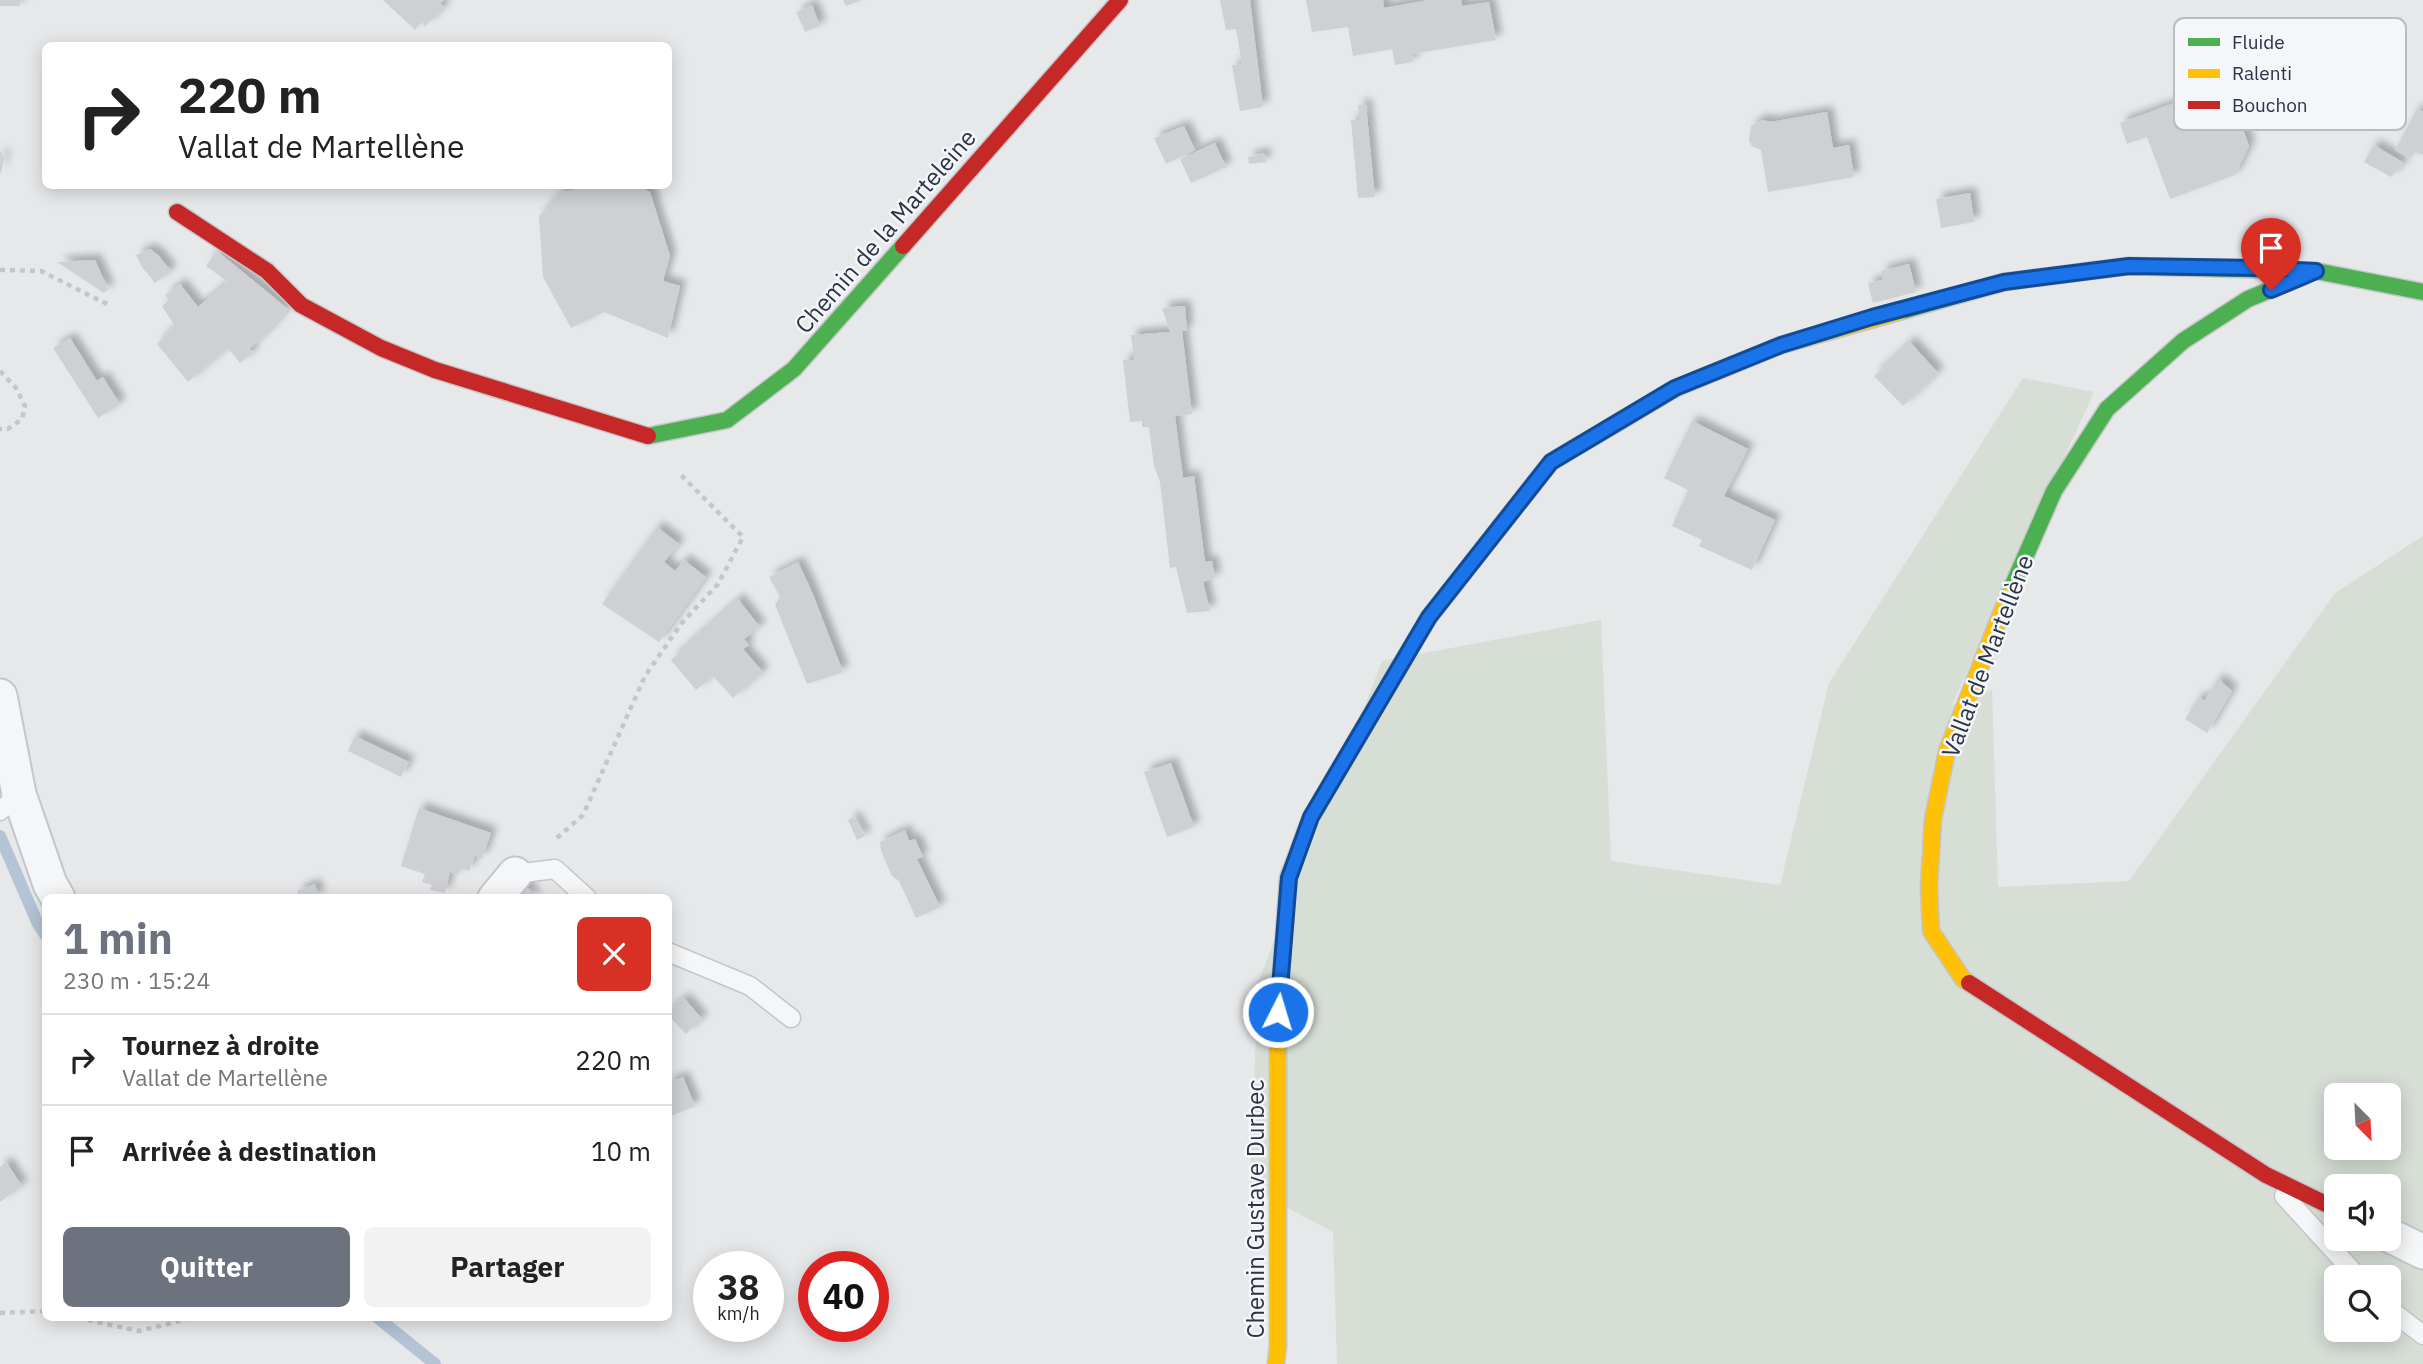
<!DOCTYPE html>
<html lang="fr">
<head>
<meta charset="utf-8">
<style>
  :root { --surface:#fff; --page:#f2f2f2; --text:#222; --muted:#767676; --line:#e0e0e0; --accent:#6c737f }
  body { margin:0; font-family:"IBM Plex Sans",sans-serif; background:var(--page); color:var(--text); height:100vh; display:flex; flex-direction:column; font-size:26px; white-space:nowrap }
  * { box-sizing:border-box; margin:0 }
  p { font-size:23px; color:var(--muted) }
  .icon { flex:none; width:38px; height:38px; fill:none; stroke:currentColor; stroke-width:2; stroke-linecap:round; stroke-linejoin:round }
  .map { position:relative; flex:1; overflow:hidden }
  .drawer { position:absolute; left:42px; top:894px; width:630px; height:427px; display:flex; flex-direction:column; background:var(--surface); border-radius:10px; box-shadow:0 4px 18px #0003 }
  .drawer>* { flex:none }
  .banner { position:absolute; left:42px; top:42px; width:630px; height:147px; border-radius:10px; box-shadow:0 4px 18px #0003; background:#fff; color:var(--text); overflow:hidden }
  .needle { width:46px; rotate:156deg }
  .buttons { position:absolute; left:2324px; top:1083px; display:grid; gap:14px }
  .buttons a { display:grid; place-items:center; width:77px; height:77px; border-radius:10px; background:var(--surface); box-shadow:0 4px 18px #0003; font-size:35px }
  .speed { position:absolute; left:693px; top:1251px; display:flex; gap:14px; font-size:35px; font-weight:700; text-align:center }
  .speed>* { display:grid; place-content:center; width:91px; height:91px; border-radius:50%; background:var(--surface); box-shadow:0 4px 18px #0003; line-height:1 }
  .speed small { font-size:18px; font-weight:400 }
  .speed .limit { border:10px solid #d22; background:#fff; color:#111 }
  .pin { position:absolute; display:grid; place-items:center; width:60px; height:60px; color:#fff; margin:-72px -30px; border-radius:50% 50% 50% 0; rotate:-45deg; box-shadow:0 0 7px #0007 }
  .pin .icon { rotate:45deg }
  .me { position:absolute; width:77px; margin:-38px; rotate:5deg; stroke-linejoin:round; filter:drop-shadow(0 0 5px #0008) }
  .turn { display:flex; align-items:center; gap:24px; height:147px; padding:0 21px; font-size:32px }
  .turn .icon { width:91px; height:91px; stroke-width:2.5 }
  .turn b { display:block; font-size:49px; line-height:60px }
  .round { display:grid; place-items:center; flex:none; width:74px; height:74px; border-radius:10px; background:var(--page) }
  .summary { display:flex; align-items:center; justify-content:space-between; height:119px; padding:0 21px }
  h1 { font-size:42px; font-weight:700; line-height:52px; color:var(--accent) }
  .primary-button { display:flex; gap:14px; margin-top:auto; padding:14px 21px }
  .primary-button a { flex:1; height:80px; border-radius:10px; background:var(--accent); color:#fff; font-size:28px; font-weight:700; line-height:80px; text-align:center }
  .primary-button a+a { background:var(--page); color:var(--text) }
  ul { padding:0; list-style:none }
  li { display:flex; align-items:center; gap:21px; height:91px; padding:0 21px; border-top:2px solid var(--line) }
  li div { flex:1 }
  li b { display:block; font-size:26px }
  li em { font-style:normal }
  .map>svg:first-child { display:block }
  .green { fill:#d6ded6; fill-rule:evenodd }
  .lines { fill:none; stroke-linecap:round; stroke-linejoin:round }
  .stream { stroke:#b4c4d5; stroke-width:12 }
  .building { fill:#ced0d3; filter:url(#shadow) }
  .lane-casing { stroke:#c4c6c8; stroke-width:21 }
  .street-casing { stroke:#c4c6c8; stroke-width:37 }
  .fast-casing { stroke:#c4c6c8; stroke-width:19 }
  .slow-casing { stroke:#c4c6c8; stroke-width:19 }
  .jam-casing { stroke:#c4c6c8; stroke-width:19 }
  .path { stroke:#c5c6ca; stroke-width:4.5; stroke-dasharray:5 5; stroke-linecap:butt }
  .lane { stroke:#f5f6f7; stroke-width:18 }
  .street { stroke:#f5f6f7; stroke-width:33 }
  .fast { stroke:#4caf50; stroke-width:16 }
  .slow { stroke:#ffc107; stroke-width:16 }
  .jam { stroke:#c62828; stroke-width:16 }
  .route-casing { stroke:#114b97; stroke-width:18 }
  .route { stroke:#1a73e8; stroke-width:12 }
  .labels { text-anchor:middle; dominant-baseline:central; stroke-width:5; stroke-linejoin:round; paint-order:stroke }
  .street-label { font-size:24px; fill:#2b3445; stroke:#f4f6f9 }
  .key { fill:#f4f6f9; stroke:#b8bcc3; stroke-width:2 }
  .key-label { font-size:19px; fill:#2b3445 }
</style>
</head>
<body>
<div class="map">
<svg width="2423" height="1364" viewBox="0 0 2423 1364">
  <defs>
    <filter id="shadow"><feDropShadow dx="6" dy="-6" stdDeviation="3.5" flood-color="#0004"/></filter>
  </defs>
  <rect width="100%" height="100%" fill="#e6e8ea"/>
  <path class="green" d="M2023,378L2094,392L1952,705L1992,690L1998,887L2129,881L2335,593L2423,536V1364H1337L1333,1232L1250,1188L1258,983L1382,661L1601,620L1611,861L1780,885L1829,683ZM2336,1096H2389V1148H2336ZM2336,1186H2389V1239H2336ZM2336,1278H2389V1330H2336Z"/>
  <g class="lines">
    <g class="stream">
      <polyline points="0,836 38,924 46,936"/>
      <polyline points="378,1318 435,1364"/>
    </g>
  </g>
  <g class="building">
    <rect x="0" y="0" width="20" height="6"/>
    <polygon points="383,0 444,0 440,4 444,7 425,26 422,22 415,30"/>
    <polygon points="843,0 861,0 846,6"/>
    <polygon points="1220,0 1250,0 1263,107 1240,111 1232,65 1242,64 1236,29 1226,30"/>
    <polygon points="1306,0 1383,0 1384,8 1429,0 1461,0 1462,6 1489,2 1496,40 1412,54 1413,62 1395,65 1392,49 1353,56 1348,27 1312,32"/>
    <polygon points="812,5 820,26 805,32 796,12"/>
    <polygon points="2234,81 2245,110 2240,121 2249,146 2235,175 2170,199 2147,137 2127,144 2120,123"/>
    <polygon points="1358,105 1366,105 1375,197 1358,198 1351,120 1360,120"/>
    <polygon points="2417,109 2423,112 2423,155 2415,151 2411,159 2395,150"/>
    <polygon points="1827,112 1833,148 1849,145 1854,177 1768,192 1761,150 1752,146 1749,141 1751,126 1762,120 1771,122"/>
    <polygon points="1184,126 1195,150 1166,164 1154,138"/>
    <polygon points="1215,143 1226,167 1191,183 1180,159"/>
    <polygon points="2374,145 2404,163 2391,177 2364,162"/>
    <polygon points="0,150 4,158 1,173 0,173"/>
    <polygon points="1264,153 1266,162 1249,164 1248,157"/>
    <polygon points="597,186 638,186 650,192 670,256 663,281 680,286 668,338 604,312 571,328 543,277 539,216 561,192"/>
    <polygon points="1970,193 1974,222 1941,228 1936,199"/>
    <polygon points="150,249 158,255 171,271 155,283 142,267 136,255"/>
    <polygon points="217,251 288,309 265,335 249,349 253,352 240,363 228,348 188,382 157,344 175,326 162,306 169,300 165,295 180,284 198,307 228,282 206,266"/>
    <polygon points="95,260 108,289 104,293 57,262"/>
    <polygon points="1909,264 1916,292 1873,303 1868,283 1883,280 1881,271"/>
    <polygon points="1185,306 1187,331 1182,331 1192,414 1175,416 1183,478 1194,476 1205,562 1212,561 1215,578 1203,582 1210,611 1187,613 1176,567 1170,568 1160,482 1154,466 1149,427 1142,427 1142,421 1130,422 1123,360 1134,360 1131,335 1170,332 1162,308"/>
    <polygon points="70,338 97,381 103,377 120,404 98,418 53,348"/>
    <polygon points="1910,342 1938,373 1903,406 1874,376"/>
    <polygon points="1692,421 1748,449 1724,496 1775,520 1752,570 1699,546 1702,540 1672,526 1688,490 1664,478"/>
    <polygon points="657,527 679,544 664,562 675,571 684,560 706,577 659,642 602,604"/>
    <polygon points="798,562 812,592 843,672 807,684 775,605 780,597 769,577"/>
    <polygon points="738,599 760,627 744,639 749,645 743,649 763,672 733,698 713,676 696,690 671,660"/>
    <polygon points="2218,679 2232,691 2207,733 2185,719 2199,697 2204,701"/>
    <polygon points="355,736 409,762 401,777 348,751"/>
    <polygon points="1171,763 1194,827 1167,837 1144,772"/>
    <polygon points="419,808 491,833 482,859 475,855 469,871 461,868 458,875 450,872 445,893 430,890 432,885 422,882 425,874 401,866"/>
    <polygon points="854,817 865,836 857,840 848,820"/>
    <polygon points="905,830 909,841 915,839 923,857 917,859 940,907 916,918 899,881 892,876 881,851 880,842"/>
    <polygon points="521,879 531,892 537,898 505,898"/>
    <polygon points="315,884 319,898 299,898 297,891"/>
    <polygon points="684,998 702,1019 686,1034 668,1015 668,1012"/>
    <polygon points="683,1077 695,1106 668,1117 668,1083"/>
    <polygon points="6,1162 22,1186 0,1202 0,1167"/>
  </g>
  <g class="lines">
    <defs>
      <g id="lane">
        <polyline points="0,811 19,794"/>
        <polyline points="515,874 555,869 587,898"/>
        <polyline points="668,952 750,986 791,1018"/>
        <polyline points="2284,1196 2359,1278"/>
        <polyline points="2389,1309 2423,1335"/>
      </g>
      <g id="street">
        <polyline points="0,696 19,794 50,884 58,898"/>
        <polyline points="495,898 515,874"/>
        <polyline points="2389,1235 2423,1252"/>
      </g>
      <g id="fast">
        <polyline points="1902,311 2004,282 2129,266 2316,271 2423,292"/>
        <polyline points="648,436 727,420 794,369 903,246"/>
        <polyline points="2008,596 2054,491 2107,409 2183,341 2248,299 2306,275"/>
        <polyline points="1285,923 1288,878 1311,817 1429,617 1499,528"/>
      </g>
      <g id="slow">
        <polyline points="1499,528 1551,462 1676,388 1781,345 1902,311"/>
        <polyline points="1969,983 1963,979 1931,931 1929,887 1933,819 1947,751 2008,596"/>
        <polyline points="1276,1364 1278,1346 1278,1012 1285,923"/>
      </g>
      <g id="jam">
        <polyline points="177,212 267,271 301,305 381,348 435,370 648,436"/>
        <polyline points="903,246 1120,0"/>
        <polyline points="1969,983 2266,1175 2336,1209"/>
      </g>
    </defs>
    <use href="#lane" class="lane-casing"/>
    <use href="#street" class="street-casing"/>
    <use href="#fast" class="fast-casing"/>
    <use href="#slow" class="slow-casing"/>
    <use href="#jam" class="jam-casing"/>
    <g class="path">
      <polyline points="0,270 41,271 111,306"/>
      <polyline points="0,371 16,388 25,406 22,419 8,429 0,429"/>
      <polyline points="557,838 583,815 645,676 681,624 718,584 743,537 678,472"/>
      <polyline points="0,1313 46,1311"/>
      <polyline points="78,1318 139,1331 192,1318"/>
    </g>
    <use href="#lane" class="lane"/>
    <use href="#street" class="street"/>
    <use href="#fast" class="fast"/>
    <use href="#slow" class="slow"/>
    <use href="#jam" class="jam"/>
  </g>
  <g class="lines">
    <defs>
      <polyline id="route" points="1278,1012 1289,878 1311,817 1429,617 1551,462 1675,388 1781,345 1872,317 2004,282 2129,266 2260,268 2316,271 2271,290"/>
    </defs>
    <use href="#route" class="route-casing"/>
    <use href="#route" class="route"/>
  </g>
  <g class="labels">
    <g class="street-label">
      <text transform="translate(885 231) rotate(-49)">Chemin de la Marteleine</text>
      <text transform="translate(1987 656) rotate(-69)">Vallat de Martellène</text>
      <text transform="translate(1255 1209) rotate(-90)">Chemin Gustave Durbec</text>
    </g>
  </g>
  <rect x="2174" y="18" width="232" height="112" rx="10" class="key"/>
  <rect x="2188" y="38" width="32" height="8" fill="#4caf50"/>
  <rect x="2188" y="69" width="32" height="9" fill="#ffc107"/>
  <rect x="2188" y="101" width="32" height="8" fill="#c62828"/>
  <g class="key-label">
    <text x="2232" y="49">Fluide</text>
    <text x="2232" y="80">Ralenti</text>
    <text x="2232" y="112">Bouchon</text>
  </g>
</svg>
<div class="buttons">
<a><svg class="needle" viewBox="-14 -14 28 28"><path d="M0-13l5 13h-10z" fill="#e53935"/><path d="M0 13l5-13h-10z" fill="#767676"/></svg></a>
<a><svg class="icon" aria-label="sound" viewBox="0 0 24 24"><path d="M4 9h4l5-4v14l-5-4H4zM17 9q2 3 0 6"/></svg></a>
<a><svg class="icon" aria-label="search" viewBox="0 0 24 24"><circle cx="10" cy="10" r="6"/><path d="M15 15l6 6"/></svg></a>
</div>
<div class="speed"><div>38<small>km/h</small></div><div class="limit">40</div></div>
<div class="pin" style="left:2271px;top:290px;background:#d93025"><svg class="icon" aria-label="arrive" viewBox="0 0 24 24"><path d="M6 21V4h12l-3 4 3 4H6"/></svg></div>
<svg class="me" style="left:1278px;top:1012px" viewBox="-20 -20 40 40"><circle r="17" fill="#1a73e8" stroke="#fff" stroke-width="3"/><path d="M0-11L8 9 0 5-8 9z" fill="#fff"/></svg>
<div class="banner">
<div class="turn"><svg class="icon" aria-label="right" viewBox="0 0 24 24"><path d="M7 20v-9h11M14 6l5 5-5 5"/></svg><div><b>220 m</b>Vallat de Martellène</div></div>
</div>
<section class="drawer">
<div class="summary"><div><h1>1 min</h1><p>230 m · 15:24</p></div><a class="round" style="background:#d93025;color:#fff"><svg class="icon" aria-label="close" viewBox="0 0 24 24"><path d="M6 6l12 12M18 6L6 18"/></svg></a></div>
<ul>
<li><svg class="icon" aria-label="right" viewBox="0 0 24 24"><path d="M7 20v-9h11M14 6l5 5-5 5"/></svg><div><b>Tournez à droite</b><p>Vallat de Martellène</p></div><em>220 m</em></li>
<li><svg class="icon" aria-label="arrive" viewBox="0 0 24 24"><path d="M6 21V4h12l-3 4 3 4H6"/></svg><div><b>Arrivée à destination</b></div><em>10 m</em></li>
</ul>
<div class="primary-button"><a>Quitter</a><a>Partager</a></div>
</section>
</div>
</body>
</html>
